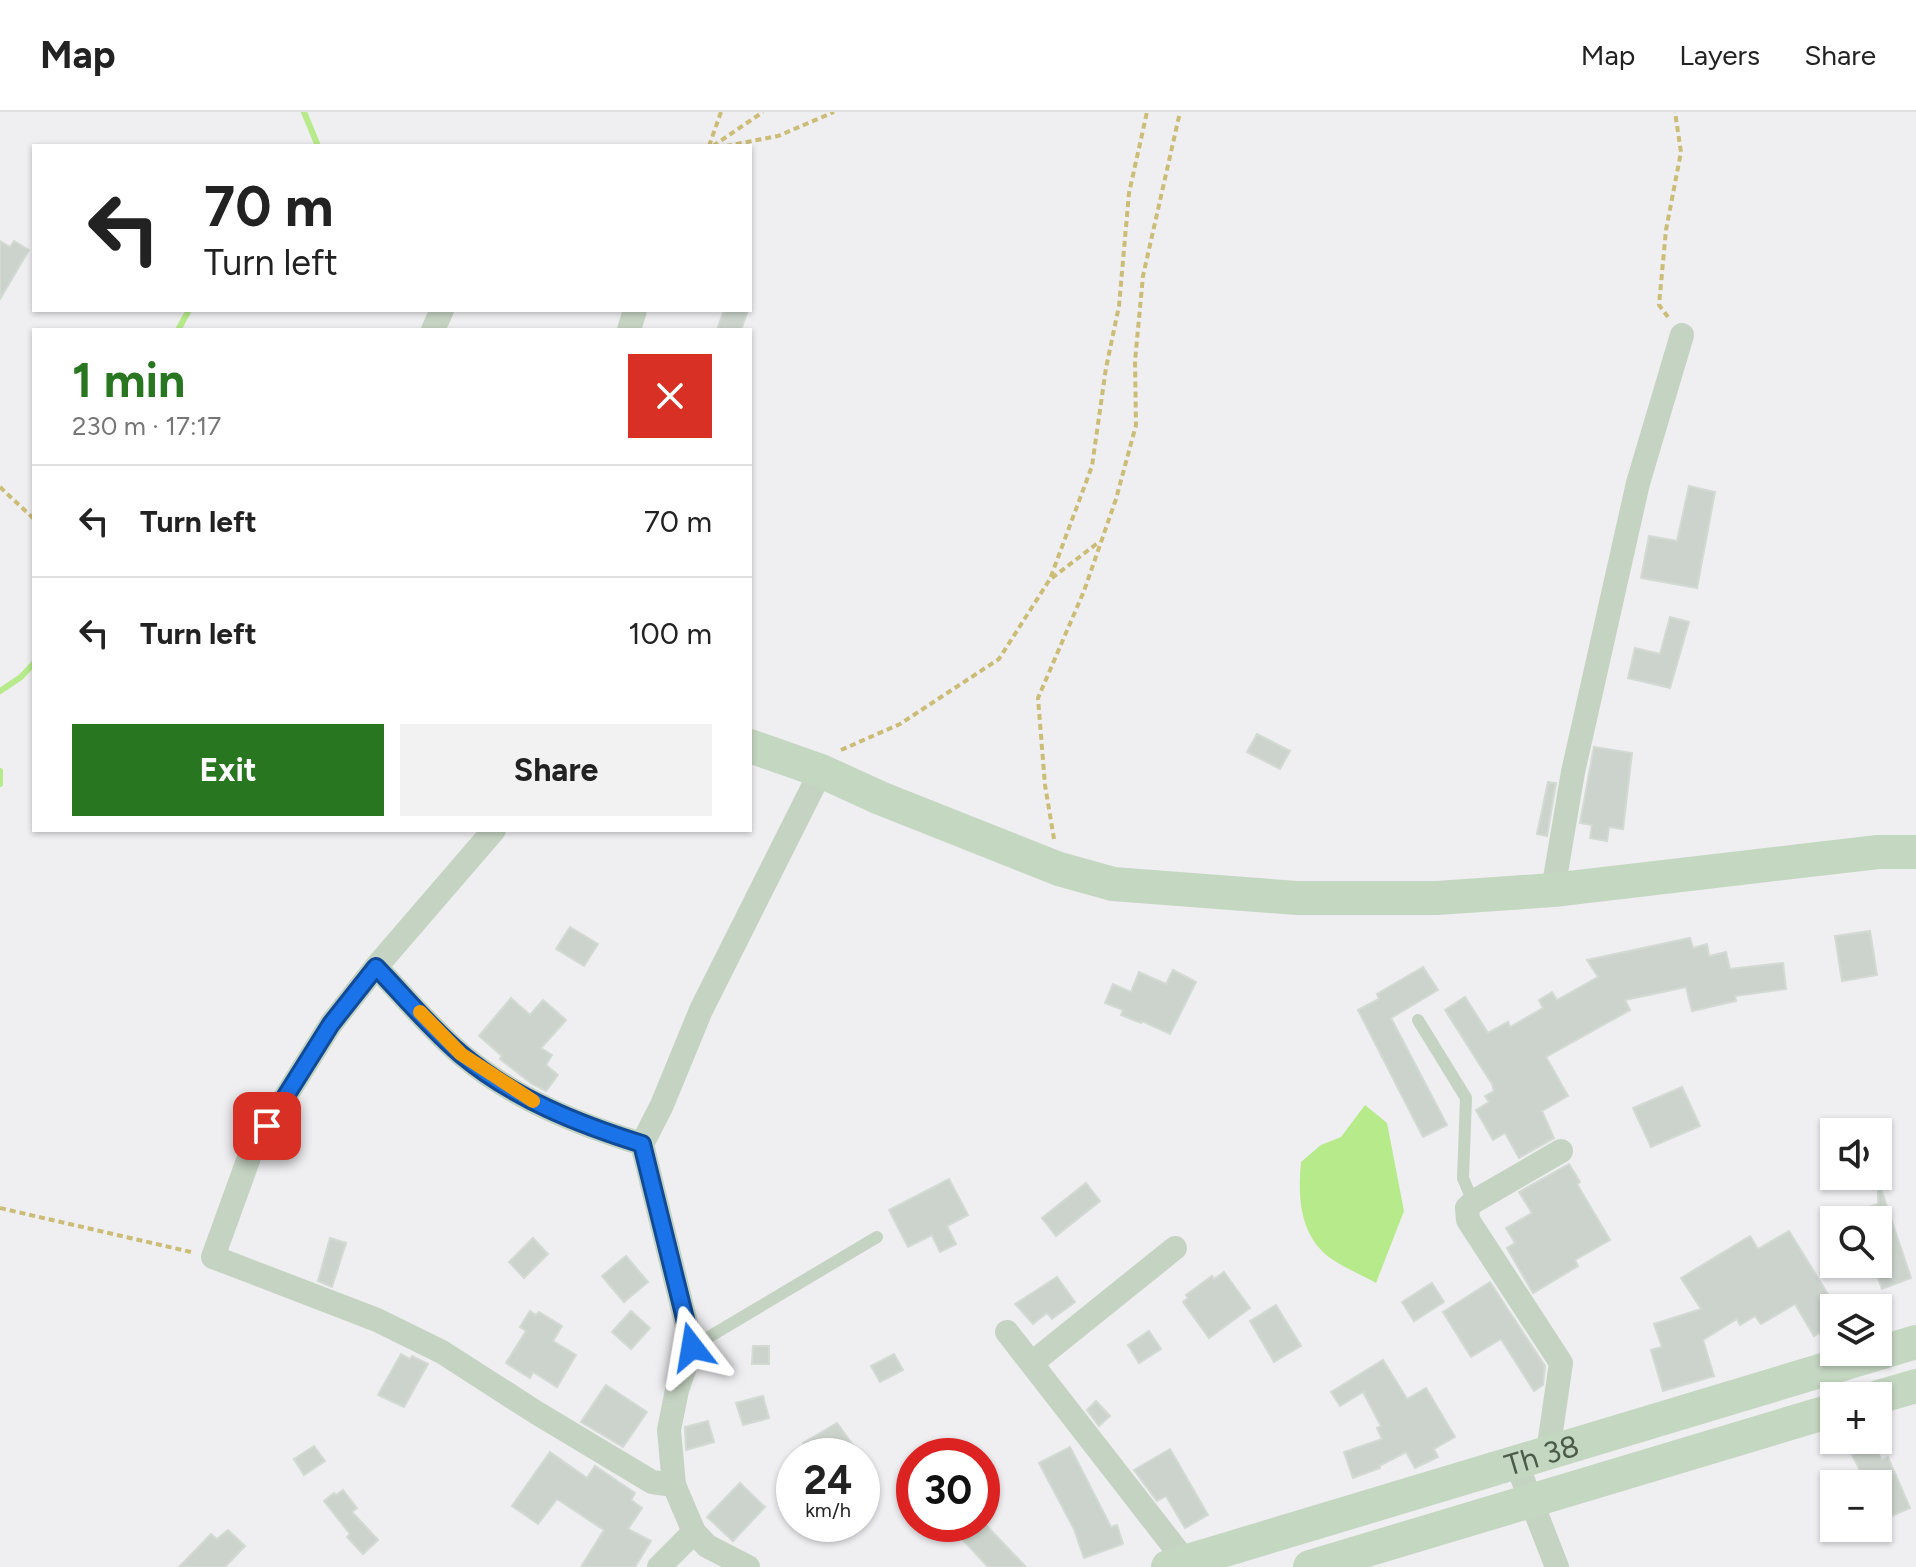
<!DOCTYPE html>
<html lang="en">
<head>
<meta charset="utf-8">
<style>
  :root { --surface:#fff; --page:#f2f2f2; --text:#222; --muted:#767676; --line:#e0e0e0; --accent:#287620 }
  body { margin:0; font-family:Figtree,sans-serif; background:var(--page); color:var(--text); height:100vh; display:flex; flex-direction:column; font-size:30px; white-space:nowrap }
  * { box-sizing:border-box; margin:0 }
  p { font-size:26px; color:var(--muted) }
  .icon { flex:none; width:44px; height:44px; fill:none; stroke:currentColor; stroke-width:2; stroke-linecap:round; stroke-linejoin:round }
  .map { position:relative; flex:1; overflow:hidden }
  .side { position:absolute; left:32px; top:216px; width:720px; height:504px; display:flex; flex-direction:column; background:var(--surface); border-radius:0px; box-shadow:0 2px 6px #0004 }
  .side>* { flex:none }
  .top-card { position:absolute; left:32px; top:32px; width:720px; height:168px; border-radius:0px; box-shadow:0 2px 6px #0004; background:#fff; color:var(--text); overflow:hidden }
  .controls { position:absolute; left:1820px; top:1006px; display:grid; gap:16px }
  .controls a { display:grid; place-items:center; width:72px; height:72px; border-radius:0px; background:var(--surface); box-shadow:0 2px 6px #0004; font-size:40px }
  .speed { position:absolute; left:776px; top:1326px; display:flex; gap:16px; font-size:40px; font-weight:700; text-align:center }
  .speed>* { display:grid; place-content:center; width:104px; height:104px; border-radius:50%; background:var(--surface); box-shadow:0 2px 6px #0004; line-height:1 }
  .speed small { font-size:20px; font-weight:400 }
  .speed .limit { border:12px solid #d22; background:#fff; color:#111 }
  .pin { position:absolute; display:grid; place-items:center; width:68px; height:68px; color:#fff; margin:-34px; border-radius:16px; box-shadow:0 4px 12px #0006 }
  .me { position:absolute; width:88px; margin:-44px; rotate:346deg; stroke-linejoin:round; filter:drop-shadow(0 0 6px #0008) }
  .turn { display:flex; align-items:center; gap:28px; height:168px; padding:0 40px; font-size:36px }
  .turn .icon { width:104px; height:104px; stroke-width:2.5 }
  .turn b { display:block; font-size:56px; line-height:68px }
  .round { display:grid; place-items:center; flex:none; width:84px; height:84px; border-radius:0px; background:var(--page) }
  .head { display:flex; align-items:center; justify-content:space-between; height:136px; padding:0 40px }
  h1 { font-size:48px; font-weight:700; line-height:60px; color:var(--accent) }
  .action { display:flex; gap:16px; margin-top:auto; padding:16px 40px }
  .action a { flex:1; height:92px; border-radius:0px; background:var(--accent); color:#fff; font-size:32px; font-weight:700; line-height:92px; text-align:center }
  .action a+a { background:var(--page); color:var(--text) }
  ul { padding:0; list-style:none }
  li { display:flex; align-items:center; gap:24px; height:112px; padding:0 40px; border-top:2px solid var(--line) }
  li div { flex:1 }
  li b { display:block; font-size:30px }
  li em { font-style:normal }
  header { display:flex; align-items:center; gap:48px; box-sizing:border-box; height:112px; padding:0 40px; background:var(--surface); border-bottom:2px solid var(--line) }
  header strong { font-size:38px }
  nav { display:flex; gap:44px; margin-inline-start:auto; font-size:28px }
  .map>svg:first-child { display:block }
  .water { fill:#b6ea8b }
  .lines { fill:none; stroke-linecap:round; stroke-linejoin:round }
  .stream { stroke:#b6ea8b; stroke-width:6 }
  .building { fill:#ccd3cc; stroke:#d2dad3; stroke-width:2 }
  .path { stroke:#cbbd76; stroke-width:4; stroke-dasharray:6 4; stroke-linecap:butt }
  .lane { stroke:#c5d3c2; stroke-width:12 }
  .street { stroke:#c5d3c2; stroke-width:24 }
  .secondary { stroke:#c4d7c1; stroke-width:34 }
  .route-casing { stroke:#114b97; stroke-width:20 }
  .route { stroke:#1a73e8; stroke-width:14 }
  .slow { stroke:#f59e0b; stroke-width:14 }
  .labels { text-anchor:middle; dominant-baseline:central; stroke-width:6; stroke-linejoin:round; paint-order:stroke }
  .street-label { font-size:30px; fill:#4b5b47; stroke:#fff }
</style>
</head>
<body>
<header>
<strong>Map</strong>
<nav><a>Map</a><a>Layers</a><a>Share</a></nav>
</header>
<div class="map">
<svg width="1916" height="1455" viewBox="0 0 1916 1455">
  <rect width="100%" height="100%" fill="#efeef1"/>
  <path class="water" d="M1365,993L1387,1011L1404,1099L1376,1171C1362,1163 1333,1151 1322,1139C1299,1115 1298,1081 1301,1050L1321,1033L1341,1025Z"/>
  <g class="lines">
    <g class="stream">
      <polyline points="304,0 318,34"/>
      <polyline points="178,218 189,198"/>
      <polyline points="0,579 21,565 34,551"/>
      <polyline points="0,659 0,672"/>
    </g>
  </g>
  <g class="building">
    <polygon points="0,129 10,135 14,129 29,138 0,187"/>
    <polygon points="724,198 748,198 741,218 717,218"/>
    <polygon points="1689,374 1715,380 1697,476 1641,466 1649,424 1677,429"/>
    <polygon points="1670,505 1689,510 1670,576 1628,566 1635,536 1660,542"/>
    <polygon points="1257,622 1290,639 1280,657 1247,640"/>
    <polygon points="1594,635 1632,641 1623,717 1609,715 1607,729 1590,726 1592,713 1580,711"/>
    <polygon points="1548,670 1556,671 1547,724 1537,722"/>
    <polygon points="570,815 598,832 584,854 556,837"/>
    <polygon points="1870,819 1877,863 1842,869 1835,824"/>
    <polygon points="1690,826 1693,836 1707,832 1709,844 1726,840 1730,857 1783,851 1786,877 1735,884 1736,889 1692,899 1686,875 1625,888 1630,898 1546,945 1568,984 1542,999 1554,1026 1519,1046 1505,1021 1493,1028 1476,998 1489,990 1485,984 1494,979 1492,972 1445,898 1465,885 1488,921 1508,910 1510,915 1543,896 1539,888 1552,880 1557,888 1598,865 1587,848"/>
    <polygon points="1423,855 1438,878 1391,906 1447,1013 1423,1025 1358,898 1379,887 1377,882"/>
    <polygon points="1173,858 1196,870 1170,922 1142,909 1141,911 1121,903 1123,898 1105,891 1113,872 1131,880 1139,860 1166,872"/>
    <polygon points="511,886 530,903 543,888 566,908 541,936 552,943 546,953 558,963 546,979 532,972 500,947 502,944 479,924"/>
    <polygon points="1682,975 1700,1014 1651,1035 1633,996"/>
    <polygon points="1569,1052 1580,1070 1577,1072 1610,1128 1575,1148 1578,1154 1533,1181 1507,1136 1515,1131 1506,1116 1532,1101 1519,1080"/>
    <polygon points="949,1067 968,1103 947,1114 956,1132 940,1140 932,1123 908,1135 889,1098"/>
    <polygon points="1086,1071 1100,1089 1056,1124 1042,1106"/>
    <polygon points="1878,1077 1881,1077 1911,1166 1882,1177 1873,1152 1878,1152 1878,1108 1839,1108 1838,1105 1878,1092"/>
    <polygon points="1789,1119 1834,1192 1834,1211 1814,1224 1795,1192 1761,1212 1755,1204 1740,1213 1737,1207 1703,1228 1714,1264 1663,1279 1651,1238 1662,1235 1654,1212 1701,1197 1681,1166 1750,1124 1758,1137"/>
    <polygon points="330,1126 346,1131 332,1175 318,1169"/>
    <polygon points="533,1126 548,1142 524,1166 509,1150"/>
    <polygon points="626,1144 648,1170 624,1190 602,1164"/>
    <polygon points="1224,1160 1250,1196 1209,1226 1183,1190 1188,1186 1186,1183 1212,1164 1214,1167"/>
    <polygon points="1057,1165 1075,1190 1052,1207 1047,1201 1033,1212 1015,1192"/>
    <polygon points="1490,1170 1545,1254 1543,1273 1534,1279 1501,1227 1471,1245 1443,1200"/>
    <polygon points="1432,1171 1444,1190 1414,1209 1402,1190"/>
    <polygon points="1276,1193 1301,1234 1274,1250 1250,1209"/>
    <polygon points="530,1199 536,1203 539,1200 562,1214 553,1229 576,1243 557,1275 533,1260 530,1266 506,1251 526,1219 520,1215"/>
    <polygon points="631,1199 650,1216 631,1237 612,1220"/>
    <polygon points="1149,1219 1161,1237 1139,1251 1128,1233"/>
    <polygon points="753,1234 769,1234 769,1252 752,1252"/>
    <polygon points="401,1242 410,1247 412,1244 428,1252 404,1295 378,1283"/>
    <polygon points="894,1242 903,1258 880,1270 871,1254"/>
    <polygon points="1383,1248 1407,1287 1426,1276 1455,1325 1434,1337 1438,1345 1415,1356 1406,1340 1379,1354 1380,1356 1353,1366 1344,1340 1382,1327 1377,1316 1381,1314 1363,1280 1340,1294 1331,1280"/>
    <polygon points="606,1273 647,1300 623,1335 581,1310"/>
    <polygon points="763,1284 769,1306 743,1313 736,1291"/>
    <polygon points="1096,1289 1110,1304 1099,1314 1087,1298"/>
    <polygon points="708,1309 714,1330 686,1338 685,1315"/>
    <polygon points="837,1311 861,1344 810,1344 803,1331"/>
    <polygon points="1873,1332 1882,1348 1888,1345 1910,1396 1878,1410 1878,1372 1863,1372 1857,1359 1860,1358 1852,1343"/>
    <polygon points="314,1334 325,1349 304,1363 294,1347"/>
    <polygon points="1070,1335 1111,1415 1117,1413 1123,1432 1084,1446 1074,1417 1039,1351"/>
    <polygon points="1170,1337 1208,1403 1185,1416 1166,1384 1157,1389 1134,1358"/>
    <polygon points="550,1340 587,1366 595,1354 635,1381 631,1388 642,1396 628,1417 651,1429 635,1455 581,1455 604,1418 557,1387 538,1412 512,1394"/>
    <polygon points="740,1371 765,1395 733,1429 707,1405"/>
    <polygon points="343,1378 357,1396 352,1400 378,1428 363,1442 347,1425 350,1422 324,1389 334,1381 336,1383"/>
    <polygon points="948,1412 985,1412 1026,1455 988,1455"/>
    <polygon points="228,1418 245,1434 225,1455 179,1455 211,1422 217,1427"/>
  </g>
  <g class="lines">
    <g class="path">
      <polyline points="709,34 721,0"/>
      <polyline points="713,34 763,0"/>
      <polyline points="726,34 778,24 834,0"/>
      <polyline points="1668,205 1659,193 1666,118 1681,40 1675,0"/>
      <polyline points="0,375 34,407"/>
      <polyline points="1052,466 1099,430"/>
      <polyline points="841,638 900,612 999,547 1050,467 1092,354 1106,256 1119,194 1129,81 1147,0"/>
      <polyline points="1054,727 1045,673 1038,586 1084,479 1116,387 1136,313 1135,249 1143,164 1180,0"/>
      <polyline points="0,1096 191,1140"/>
    </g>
    <g class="lane">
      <polyline points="1418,908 1466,986 1463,1066 1473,1090"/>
      <polyline points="692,1235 877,1125"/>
    </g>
    <g class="street">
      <polyline points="433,218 442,198"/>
      <polyline points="629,218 635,198"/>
      <path d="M494,718L376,855C404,884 431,917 462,943C515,987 577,1012 642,1032"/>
      <polyline points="1553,778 1573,660 1638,371 1682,223"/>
      <polyline points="376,855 331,912 251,1040 213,1145 377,1208 442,1240 537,1301 652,1370 674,1373"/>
      <polyline points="1007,1220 1186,1450"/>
      <polyline points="1032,1251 1175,1136"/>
      <polyline points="1548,1340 1561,1251 1468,1108 1467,1096 1473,1090 1561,1039"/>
      <polyline points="1516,1350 1557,1455"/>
      <polyline points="659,1455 694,1420"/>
      <polyline points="748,1455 707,1434 694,1420 674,1373 669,1318 677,1278 692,1235 642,1032 662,993 701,898 821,659"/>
    </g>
    <g class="secondary">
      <polyline points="750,634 821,659 880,686 1059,757 1113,772 1297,786 1437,786 1553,778 1878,740 1916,740"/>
      <polyline points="1878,1285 1916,1274"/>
      <path id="s1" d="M1168,1455L1916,1230"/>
      <polyline points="1310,1455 1834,1298"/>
    </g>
  </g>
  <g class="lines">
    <defs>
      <path id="route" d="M267,1014L331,912L376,855C404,884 431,917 462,943C515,987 578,1012 642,1032L692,1235"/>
    </defs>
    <use href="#route" class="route-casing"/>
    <use href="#route" class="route"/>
    <polyline class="slow" points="420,900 461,942 533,989"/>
  </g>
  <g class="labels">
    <g class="street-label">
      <text stroke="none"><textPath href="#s1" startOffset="390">Th 38</textPath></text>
    </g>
  </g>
</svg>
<div class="controls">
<a><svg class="icon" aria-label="sound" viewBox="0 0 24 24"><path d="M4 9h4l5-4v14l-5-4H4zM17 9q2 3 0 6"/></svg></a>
<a><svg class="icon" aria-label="search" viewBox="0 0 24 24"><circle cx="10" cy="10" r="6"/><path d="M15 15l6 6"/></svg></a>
<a><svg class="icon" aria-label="layers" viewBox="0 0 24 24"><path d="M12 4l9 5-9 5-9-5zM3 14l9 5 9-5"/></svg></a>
<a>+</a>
<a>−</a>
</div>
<div class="speed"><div>24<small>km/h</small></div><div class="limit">30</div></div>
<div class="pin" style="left:267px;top:1014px;background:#d93025"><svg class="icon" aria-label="arrive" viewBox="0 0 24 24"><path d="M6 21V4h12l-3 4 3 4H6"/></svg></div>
<svg class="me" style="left:692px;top:1235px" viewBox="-20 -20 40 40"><path d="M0-17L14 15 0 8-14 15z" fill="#1a73e8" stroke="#fff" stroke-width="4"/></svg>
<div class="top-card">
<div class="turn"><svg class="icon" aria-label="left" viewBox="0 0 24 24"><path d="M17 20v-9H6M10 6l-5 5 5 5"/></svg><div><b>70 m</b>Turn left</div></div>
</div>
<section class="side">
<div class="head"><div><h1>1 min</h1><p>230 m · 17:17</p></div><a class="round" style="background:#d93025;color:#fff"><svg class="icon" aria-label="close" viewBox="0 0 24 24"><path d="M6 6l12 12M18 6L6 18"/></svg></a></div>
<ul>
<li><svg class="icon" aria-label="left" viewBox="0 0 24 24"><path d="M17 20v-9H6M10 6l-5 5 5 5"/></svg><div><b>Turn left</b></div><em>70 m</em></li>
<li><svg class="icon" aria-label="left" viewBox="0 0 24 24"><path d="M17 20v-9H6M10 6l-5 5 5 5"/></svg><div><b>Turn left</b></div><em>100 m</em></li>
</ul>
<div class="action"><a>Exit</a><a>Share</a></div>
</section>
</div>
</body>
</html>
